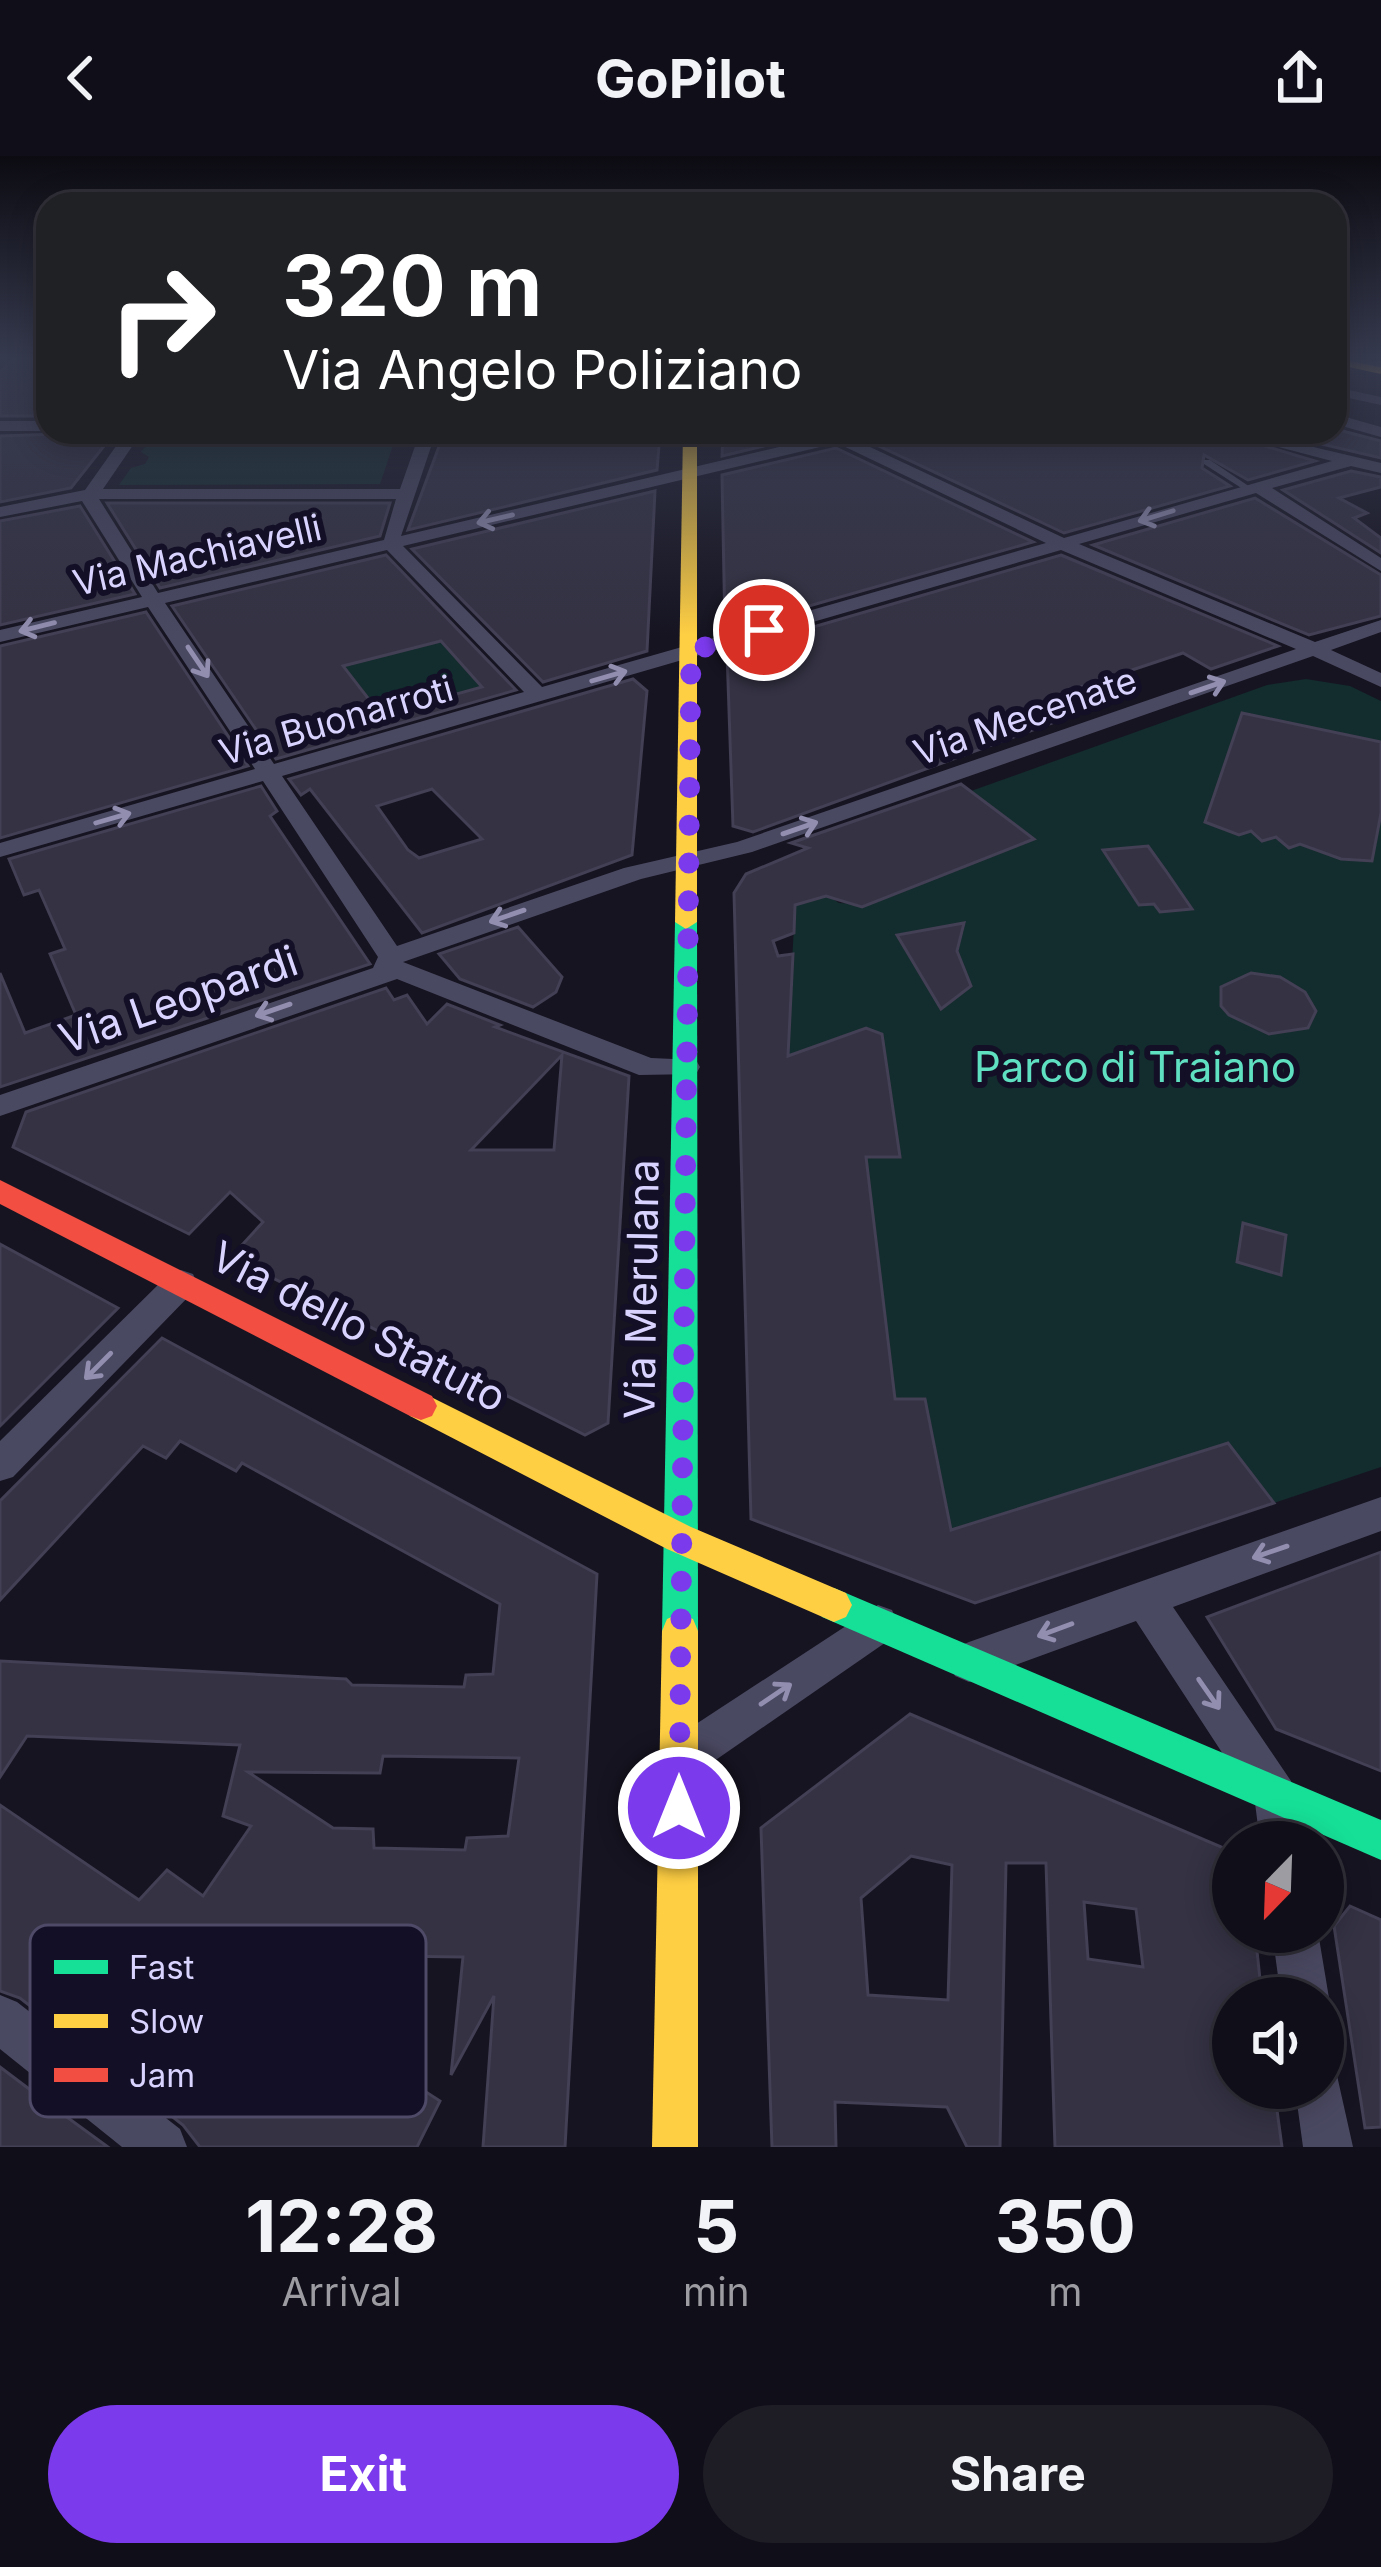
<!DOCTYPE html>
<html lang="en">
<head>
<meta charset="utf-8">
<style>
  :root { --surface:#100f19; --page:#1e1d26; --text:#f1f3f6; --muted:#9c9ca2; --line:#302f38; --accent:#7c3aed }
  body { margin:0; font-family:Inter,sans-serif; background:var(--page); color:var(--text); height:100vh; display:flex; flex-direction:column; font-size:45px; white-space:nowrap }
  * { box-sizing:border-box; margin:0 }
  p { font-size:39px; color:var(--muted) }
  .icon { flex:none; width:66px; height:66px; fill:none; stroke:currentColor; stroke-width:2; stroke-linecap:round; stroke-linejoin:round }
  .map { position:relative; height:1991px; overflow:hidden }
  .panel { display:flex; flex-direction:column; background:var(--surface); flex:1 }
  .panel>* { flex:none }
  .top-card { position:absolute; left:36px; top:36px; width:1311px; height:252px; border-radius:36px; box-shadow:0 6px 30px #0003,0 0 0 3px var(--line); background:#202124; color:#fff; overflow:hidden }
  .needle { width:78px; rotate:203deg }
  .fabs { position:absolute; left:1212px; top:1665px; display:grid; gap:24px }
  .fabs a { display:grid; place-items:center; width:132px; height:132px; border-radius:50%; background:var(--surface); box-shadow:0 6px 30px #0003,0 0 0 3px var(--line); font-size:60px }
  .pin { position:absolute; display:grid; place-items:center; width:102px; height:102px; color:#fff; margin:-51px; border:6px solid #fff; border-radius:50%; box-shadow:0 3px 12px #0007 }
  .me { position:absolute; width:132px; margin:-66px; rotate:0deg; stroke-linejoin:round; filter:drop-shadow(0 0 9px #0008) }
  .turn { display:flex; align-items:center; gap:42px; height:252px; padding:0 48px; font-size:54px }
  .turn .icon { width:156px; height:156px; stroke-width:2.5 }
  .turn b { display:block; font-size:84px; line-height:102px }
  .eta { display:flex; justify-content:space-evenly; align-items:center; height:204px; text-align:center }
  .eta b { font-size:72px; font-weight:700; line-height:84px }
  .action { display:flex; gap:24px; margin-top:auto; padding:24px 48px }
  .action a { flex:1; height:138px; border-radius:72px; background:var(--accent); color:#fff; font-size:48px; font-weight:700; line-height:138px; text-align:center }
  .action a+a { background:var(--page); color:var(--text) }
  header { display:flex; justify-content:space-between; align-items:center; height:156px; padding:0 48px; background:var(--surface); font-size:54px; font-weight:700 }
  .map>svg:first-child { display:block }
  .green { fill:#132c2d }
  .building { fill:#343243; stroke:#433f54; stroke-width:3; fill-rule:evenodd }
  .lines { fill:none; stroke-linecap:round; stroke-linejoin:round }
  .lane { fill:#4a4962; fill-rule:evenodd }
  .street { fill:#4a4962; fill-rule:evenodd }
  .fast { fill:#16e098; fill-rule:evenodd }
  .slow { fill:#ffcf43; fill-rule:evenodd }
  .jam { fill:#f24e42; fill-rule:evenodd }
  .tram { stroke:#43596b; stroke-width:3 }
  .oneway { stroke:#928eb0 }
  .route { stroke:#7c3aed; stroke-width:21; stroke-dasharray:0 37.8 }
  .labels { text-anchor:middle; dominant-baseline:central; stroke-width:12; stroke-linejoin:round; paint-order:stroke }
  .far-street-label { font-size:36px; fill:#d9d4ff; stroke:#130f26 }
  .street-label { font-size:42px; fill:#d9d4ff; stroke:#130f26 }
  .park-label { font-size:42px; fill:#5fe0c0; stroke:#130f26 }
  .key { fill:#130f26; stroke:#4e4a67; stroke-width:3 }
  .key-label { font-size:33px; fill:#d9d4ff }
</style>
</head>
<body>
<header><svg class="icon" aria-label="back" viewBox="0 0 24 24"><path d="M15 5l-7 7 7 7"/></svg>GoPilot<svg class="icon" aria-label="share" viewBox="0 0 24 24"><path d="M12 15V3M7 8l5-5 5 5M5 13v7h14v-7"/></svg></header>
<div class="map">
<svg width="1381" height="1991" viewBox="0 0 1381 1991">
  <rect width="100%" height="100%" fill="#161421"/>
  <g class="green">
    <polygon points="153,281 388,281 395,283 380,328 119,329 131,312 145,308 149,301 141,296"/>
    <polygon points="441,485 482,531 381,559 343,510"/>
    <polygon points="1306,523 1350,530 1381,545 1381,1311 1274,1347 1227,1287 951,1374 925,1244 895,1243 866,1001 900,1000 882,879 866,872 773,905 790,846 795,749 827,739 839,747 858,748 1033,683 971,635 1267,529"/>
  </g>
  <g class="building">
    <polygon points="16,201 48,201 48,245 33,260 0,260 0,216"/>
    <polygon points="1335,273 1381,285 1381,302 1270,276"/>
    <polygon points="115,276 71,332 0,346 0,280"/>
    <polygon points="723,276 823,276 722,300"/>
    <polygon points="875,276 1068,276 1069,285 1103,276 1218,276 1315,305 1248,324 1204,299 1202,312 1230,330 1064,377 864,283"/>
    <polygon points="444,277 660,277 657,314 408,374"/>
    <polygon points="836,292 1033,386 725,474 722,319"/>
    <polygon points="1351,315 1381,321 1381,331 1339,342 1367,357 1354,362 1381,382 1381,397 1283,334"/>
    <polygon points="655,335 647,495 543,526 412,393"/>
    <polygon points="1255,342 1381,419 1381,460 1309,479 1093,389"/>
    <polygon points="107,347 390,347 380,380 160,432"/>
    <polygon points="80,350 135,438 0,469 0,365"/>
    <path d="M386,399L516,534L276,603L172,450ZM441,485L482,531L381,559L343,510Z"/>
    <polygon points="1061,399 1278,490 1211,513 1183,497 1069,535 1096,551 753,676 733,670 727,496"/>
    <polygon points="146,456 248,610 0,682 0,490"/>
    <path d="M633,523L647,535L632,699L422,777L310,633L301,639L289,623ZM432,633L482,683L419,702L408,694L377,650Z"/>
    <polygon points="1242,557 1381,586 1381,657 1372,705 1341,703 1300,688 1289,692 1276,681 1262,685 1251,675 1239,679 1205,666"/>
    <polygon points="961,628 1034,683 862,751 826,740 795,749 794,777 773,785 778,800 793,798 788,900 866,872 882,878 900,1001 866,1001 895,1243 925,1243 951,1374 1228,1287 1274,1347 975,1447 751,1363 734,737 746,718 808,692 791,687"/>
    <polygon points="261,630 277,655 270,660 370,808 0,931 0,817 25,877 76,859 50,798 65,793 39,734 24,739 9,703"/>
    <polygon points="1148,690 1166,715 1192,753 1160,756 1154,748 1139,749 1103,694"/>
    <polygon points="964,767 957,795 971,830 941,853 897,779"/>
    <polygon points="518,771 562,821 556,836 533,851 460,823 439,798"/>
    <polygon points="1251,817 1280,821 1305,836 1316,855 1308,872 1269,878 1229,859 1221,850 1221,831"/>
    <path d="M386,832L394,844L407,839L427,868L447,848L500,869L495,871L629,920L608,1267L585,1279L231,1101L263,1066L230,1036L189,1078L13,991L26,956ZM562,899L554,994H471Z"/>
    <polygon points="1243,1067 1286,1079 1281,1119 1237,1106"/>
    <polygon points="0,1088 118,1152 0,1270"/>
    <path d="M162,1182L597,1418L565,1991H483L494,1840L451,1919L463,1801L316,1799L288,1847L440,1945L417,1991H200L183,1969L20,1842L0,1835V1649L139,1744L167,1714L203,1740L251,1670L223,1660L240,1589L27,1580L0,1621V1505L346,1523L352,1529L464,1531L466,1519L493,1518L500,1448L242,1307L236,1315L180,1285L166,1302L143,1290L0,1444V1345ZM383,1600L519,1602L508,1680L467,1682L465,1694L374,1692L373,1673L333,1672L248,1616L380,1617Z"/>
    <polygon points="1381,1396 1381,1615 1276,1573 1207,1461"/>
    <path d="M910,1558L1233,1696V1776H1255L1262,1842H1233V1932H1274L1282,1991H1055L1046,1707H1006L1000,1991H967L947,1951L835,1946L836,1991H772L761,1672ZM911,1700L952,1709L948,1844L868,1839L861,1742ZM1084,1746L1136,1753L1143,1811L1088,1803Z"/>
    <polygon points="1350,1750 1381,1764 1381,1971 1365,1972 1334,1770"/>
    <polygon points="0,1911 53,1951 108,1991 0,1991"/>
  </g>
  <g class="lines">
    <g class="lane">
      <polygon points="1346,201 1381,206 1381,210 1347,202"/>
      <polygon points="1204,304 1210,304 1253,333 1246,335 1204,308"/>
    </g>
    <g class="street">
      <polygon points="1335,231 1381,241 1381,249 1335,239"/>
      <polygon points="1335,258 1381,271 1381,281 1335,268"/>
      <rect x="0" y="265" width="48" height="10"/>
      <path d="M126,276H142L103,333H400L420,276H436L401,380L843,276H871L853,283L1064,382L1332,305L1222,276H1250L1381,307V317L1351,310L1272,332L1381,402V415L1256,337L1079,388L1315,486L1381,464V476L1331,494L1381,517V531L1313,500L752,696L641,723L403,806L651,902L696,904L700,911L696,918L639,919L397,823L0,960V939L373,812L378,801L263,625L0,701V687L255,613L148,451L0,486V474L142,441L82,345L0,361V351L85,334ZM837,287L1046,387L542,531L403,390ZM99,343H396L384,384L158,437ZM387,394L524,536L274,608L165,447ZM1061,394L1296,493L737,686L624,712L397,790L282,620Z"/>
      <polygon points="181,1114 193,1118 197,1127 193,1136 13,1321 0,1325 0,1285 169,1118"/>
      <polygon points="1381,1341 1381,1375 1173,1451 1291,1625 1304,1686 1260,1686 1255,1647 1136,1465 969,1526 955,1520 949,1506 955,1492 969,1486"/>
      <polygon points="878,1449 892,1454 898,1468 892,1482 694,1619 679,1625 664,1619 658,1604 664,1589"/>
      <polygon points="1272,1776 1318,1776 1329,1842 1323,1855 1323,1842 1281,1842"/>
      <polygon points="0,1839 17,1846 180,1973 187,1991 122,1991 0,1893"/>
      <polygon points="1323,1909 1336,1915 1353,1991 1303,1991 1295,1932 1323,1932"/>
    </g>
    <g class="fast">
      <polygon points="686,759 697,766 698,1475 693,1487 680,1493 667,1487 662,1475 675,766"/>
      <polygon points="834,1432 1381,1664 1381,1704 822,1461 816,1449 822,1437"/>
    </g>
    <g class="slow">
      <polygon points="1335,201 1381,210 1381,218 1335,208"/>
      <polygon points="683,276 697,276 697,766 686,773 675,766"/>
      <polygon points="421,1236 691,1371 846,1437 852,1449 846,1461 834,1466 667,1393 410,1260 405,1250 410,1240"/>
      <polygon points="680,1457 693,1463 698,1475 698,1991 652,1991 662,1475 667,1463"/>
    </g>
    <polygon class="jam" points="0,1024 432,1240 437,1250 432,1260 421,1264 410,1260 0,1048"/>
    <polyline class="tram" points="1338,201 1381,210"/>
  </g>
  <defs><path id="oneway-shaft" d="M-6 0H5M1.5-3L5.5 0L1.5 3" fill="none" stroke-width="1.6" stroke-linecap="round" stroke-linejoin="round" transform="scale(3)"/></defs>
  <g class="oneway">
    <use href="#oneway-shaft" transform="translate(1156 360) rotate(163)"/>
    <use href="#oneway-shaft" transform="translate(495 363) rotate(167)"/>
    <use href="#oneway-shaft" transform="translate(37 471) rotate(166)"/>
    <use href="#oneway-shaft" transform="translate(198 506) rotate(56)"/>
    <use href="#oneway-shaft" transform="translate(609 520) rotate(-16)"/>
    <use href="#oneway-shaft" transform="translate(1208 531) rotate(-19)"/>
    <use href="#oneway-shaft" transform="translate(113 662) rotate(-16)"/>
    <use href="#oneway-shaft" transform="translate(800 672) rotate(-19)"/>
    <use href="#oneway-shaft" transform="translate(507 760) rotate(161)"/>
    <use href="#oneway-shaft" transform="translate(273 854) rotate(161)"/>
    <use href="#oneway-shaft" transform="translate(98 1210) rotate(135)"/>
    <use href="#oneway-shaft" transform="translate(1270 1396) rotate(161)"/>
    <use href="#oneway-shaft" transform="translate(1055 1474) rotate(160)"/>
    <use href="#oneway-shaft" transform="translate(776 1538) rotate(-34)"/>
    <use href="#oneway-shaft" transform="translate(1209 1538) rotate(55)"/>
  </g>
  <linearGradient id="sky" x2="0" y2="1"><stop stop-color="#0c0b12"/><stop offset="0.42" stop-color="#363a4e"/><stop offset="1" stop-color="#363a4e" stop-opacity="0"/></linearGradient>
  <rect width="1381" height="480" fill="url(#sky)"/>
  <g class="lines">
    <polyline class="route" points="679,1652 691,495 764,474"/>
  </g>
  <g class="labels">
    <g class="far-street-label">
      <text transform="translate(197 399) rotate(-13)">Via Machiavelli</text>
      <text transform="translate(1025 560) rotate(-19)">Via Mecenate</text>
      <text transform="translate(336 564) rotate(-16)">Via Buonarroti</text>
    </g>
    <g class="street-label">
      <text transform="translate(178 843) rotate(-19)">Via Leopardi</text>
      <text transform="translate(641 1133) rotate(-89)">Via Merulana</text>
      <text transform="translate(359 1170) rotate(27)">Via dello Statuto</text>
    </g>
    <g class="park-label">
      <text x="1135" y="910">Parco di Traiano</text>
    </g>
  </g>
  <rect x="30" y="1769" width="396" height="192" rx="18" class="key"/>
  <rect x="54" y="1804" width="54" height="14" fill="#16e098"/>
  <rect x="54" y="1858" width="54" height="14" fill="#ffcf43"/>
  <rect x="54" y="1912" width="54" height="14" fill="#f24e42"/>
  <g class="key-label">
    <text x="129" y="1823">Fast</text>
    <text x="129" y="1877">Slow</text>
    <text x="129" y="1931">Jam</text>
  </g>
</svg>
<div class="fabs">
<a><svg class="needle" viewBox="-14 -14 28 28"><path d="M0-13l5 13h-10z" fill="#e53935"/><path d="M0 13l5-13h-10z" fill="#9c9ca2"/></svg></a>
<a><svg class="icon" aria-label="sound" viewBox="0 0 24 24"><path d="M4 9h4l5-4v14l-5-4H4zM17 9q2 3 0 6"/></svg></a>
</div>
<div class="pin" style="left:764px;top:474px;background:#d93025"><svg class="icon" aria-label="arrive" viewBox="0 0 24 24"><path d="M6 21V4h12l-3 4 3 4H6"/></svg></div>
<svg class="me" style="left:679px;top:1652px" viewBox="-20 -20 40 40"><circle r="17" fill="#7c3aed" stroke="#fff" stroke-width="3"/><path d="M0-11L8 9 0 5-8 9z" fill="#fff"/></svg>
<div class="top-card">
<div class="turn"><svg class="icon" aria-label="right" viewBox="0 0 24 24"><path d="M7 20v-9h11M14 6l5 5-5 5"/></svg><div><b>320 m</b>Via Angelo Poliziano</div></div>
</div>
</div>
<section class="panel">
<div class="eta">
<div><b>12:28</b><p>Arrival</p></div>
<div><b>5</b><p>min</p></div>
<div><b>350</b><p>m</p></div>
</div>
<div class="action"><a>Exit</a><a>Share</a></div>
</section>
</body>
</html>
